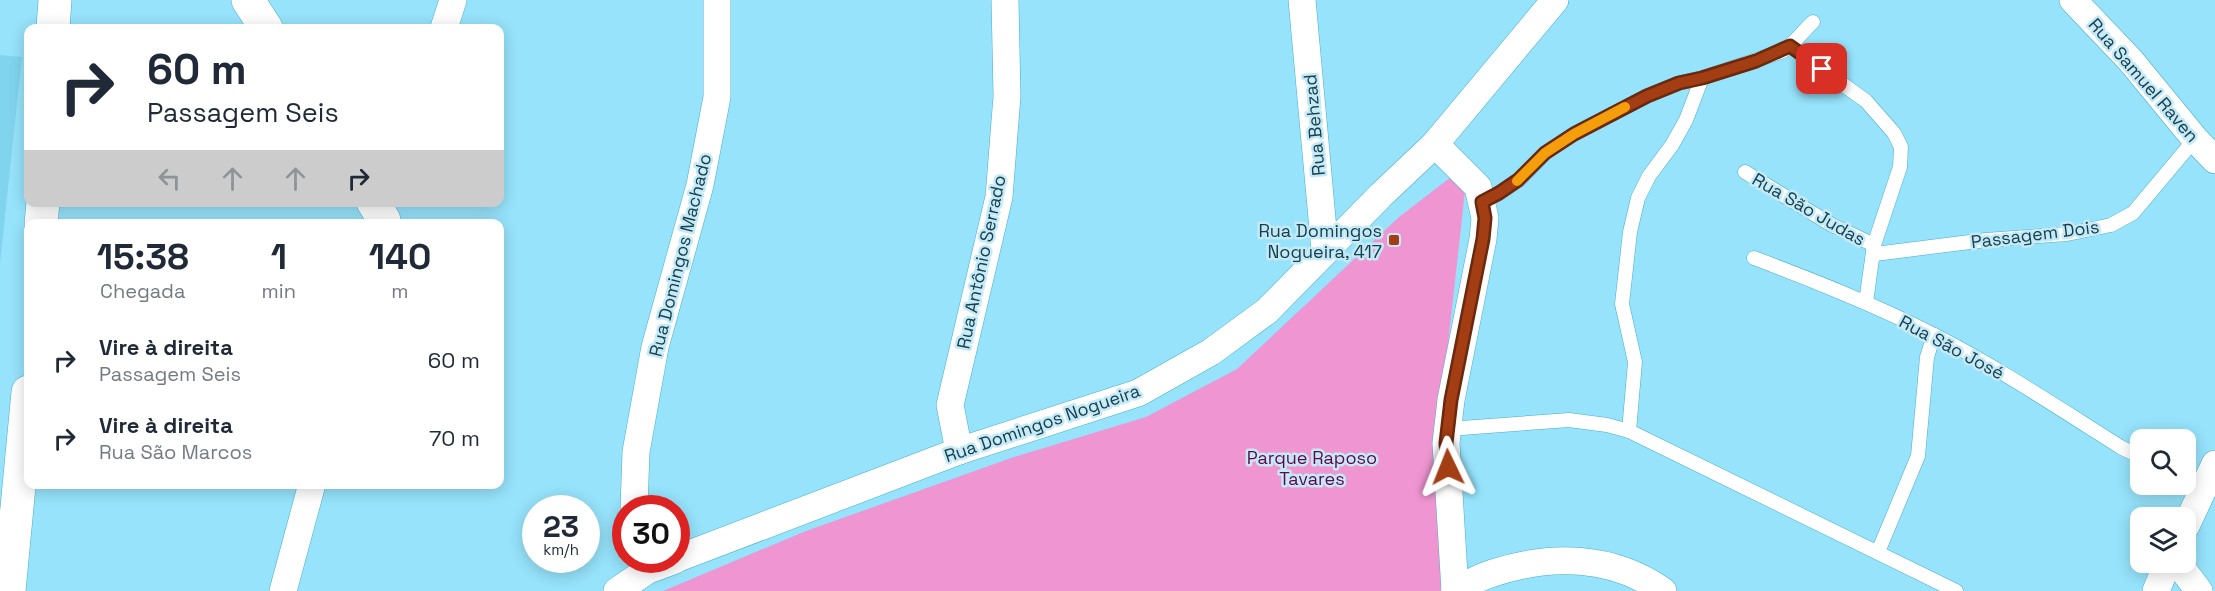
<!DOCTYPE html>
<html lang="pt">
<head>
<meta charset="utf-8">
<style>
  :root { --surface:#fff; --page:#f6f6f7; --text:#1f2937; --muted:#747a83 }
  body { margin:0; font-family:"Space Grotesk",sans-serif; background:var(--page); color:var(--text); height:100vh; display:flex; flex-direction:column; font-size:22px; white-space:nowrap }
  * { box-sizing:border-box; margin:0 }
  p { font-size:20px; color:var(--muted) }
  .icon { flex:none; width:33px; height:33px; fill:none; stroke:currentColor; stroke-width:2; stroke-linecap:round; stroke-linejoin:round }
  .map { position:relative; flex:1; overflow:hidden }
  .drawer { position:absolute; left:24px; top:219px; width:480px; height:270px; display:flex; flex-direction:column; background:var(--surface); border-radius:12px; box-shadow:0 3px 15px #0003 }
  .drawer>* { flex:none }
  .hud { position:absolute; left:24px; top:24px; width:480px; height:183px; border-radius:12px; box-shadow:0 3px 15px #0003; background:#fff; color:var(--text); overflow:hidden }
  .controls { position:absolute; left:2130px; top:429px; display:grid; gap:12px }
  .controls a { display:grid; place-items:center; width:66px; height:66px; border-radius:12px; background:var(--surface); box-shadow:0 3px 15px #0003; font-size:30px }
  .speed { position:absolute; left:522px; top:495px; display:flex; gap:12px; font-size:30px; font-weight:700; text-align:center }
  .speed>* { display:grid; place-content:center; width:78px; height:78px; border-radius:50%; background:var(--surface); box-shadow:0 3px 15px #0003; line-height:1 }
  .speed small { font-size:15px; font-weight:400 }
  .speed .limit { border:9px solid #d22; background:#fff; color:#111 }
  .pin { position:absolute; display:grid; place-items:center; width:51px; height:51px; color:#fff; margin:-26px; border-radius:12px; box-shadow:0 3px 9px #0006 }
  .me { position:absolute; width:66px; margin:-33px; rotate:358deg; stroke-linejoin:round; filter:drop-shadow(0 0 4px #0008) }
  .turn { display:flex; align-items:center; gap:21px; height:126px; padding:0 24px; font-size:27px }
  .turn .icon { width:78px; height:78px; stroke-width:2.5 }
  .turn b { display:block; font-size:42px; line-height:51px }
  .lanes { display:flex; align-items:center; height:57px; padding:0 24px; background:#0003; justify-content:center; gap:30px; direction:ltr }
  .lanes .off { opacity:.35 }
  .eta { display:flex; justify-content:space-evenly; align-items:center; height:102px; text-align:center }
  .eta b { font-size:36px; font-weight:800; line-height:42px }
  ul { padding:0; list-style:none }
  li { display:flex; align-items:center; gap:18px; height:78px; padding:0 24px }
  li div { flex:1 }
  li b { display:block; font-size:22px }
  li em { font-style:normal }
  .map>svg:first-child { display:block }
  .built { fill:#81d4ee }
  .green { fill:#ef95d1 }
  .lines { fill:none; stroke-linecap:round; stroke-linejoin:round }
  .lane-casing { stroke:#46aecc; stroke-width:15 }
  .street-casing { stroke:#46aecc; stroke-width:28 }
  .secondary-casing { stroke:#46aecc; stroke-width:34 }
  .lane { stroke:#fff; stroke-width:14 }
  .street { stroke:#fff; stroke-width:27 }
  .secondary { stroke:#fff; stroke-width:33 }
  .route-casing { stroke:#6a280c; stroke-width:15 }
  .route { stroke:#a33d13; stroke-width:10 }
  .slow { stroke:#f59e0b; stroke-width:10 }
  .poi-dot { fill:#a33d13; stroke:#c5e9f6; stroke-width:2 }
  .labels { text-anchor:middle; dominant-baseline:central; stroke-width:5; stroke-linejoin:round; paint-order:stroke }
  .street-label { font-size:18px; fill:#16414e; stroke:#c5e9f6 }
  .poi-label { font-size:18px; fill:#16414e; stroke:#c5e9f6; text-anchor:end }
  .park-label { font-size:18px; fill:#61084d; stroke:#c5e9f6 }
</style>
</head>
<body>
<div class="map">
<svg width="2215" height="591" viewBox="0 0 2215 591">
  <rect width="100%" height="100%" fill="#96e3fb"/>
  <polygon class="built" points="0,55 22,57 0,263"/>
  <polygon class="green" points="1468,164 1436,452 1441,591 663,591 806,531 1014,457 1146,417 1237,369 1399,217"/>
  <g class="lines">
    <defs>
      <g id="lane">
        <polyline points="1790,46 1866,101 1894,133 1901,147 1900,167 1874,245 1866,302"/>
        <polyline points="1745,172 1832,225 1874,245"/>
        <path d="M1482,202L1499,193L1519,180L1545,153L1574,134L1647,96L1679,83L1702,78L1783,51C1794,44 1803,31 1813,22"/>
        <polyline points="1875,254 1986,240 2067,234 2111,225 2133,213 2195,139"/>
        <path d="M1754,258C1815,281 1876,305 1934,335C1999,368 2060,409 2122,448L2140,456"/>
        <polyline points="1448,429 1569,420 1607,425 1629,431 1956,591"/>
        <polyline points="1629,431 1635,362 1622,304 1630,232 1638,198 1649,176 1672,145 1686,120 1702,78"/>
        <polyline points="2186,477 2205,485"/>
        <polyline points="1878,552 1918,456 1927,357 1934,335"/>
      </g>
      <g id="street">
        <polyline points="1302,0 1325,251"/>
        <polyline points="2073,0 2131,61 2195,139 2215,160"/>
        <polyline points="444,28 453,0"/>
        <polyline points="1435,144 1478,187 1485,218 1483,239 1451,400 1446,443 1455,591"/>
        <polyline points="959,451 950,405 999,197 1007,96 1005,0"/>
        <polyline points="634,508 636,452 655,347 700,185 717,97 717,0"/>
        <polyline points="2186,526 2215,464"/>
        <polyline points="676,559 959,451 1138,393 1211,352 1267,311 1381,195 1435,144 1555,0"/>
        <polyline points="2177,562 2199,591"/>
        <path d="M1455,590C1468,584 1480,577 1493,573C1551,554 1612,555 1663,591"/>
        <polyline points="283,591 312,484"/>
        <polyline points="617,591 648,570 675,560"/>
        <polyline points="2156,591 2168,562"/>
      </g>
      <g id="secondary">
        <polyline points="248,0 266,28"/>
        <polyline points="53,28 55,0"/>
        <polyline points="373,202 384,220"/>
        <polyline points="41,224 43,202"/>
        <polyline points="9,591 28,392"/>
      </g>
    </defs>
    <use href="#lane" class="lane-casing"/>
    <use href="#street" class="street-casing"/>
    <use href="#secondary" class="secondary-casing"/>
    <use href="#lane" class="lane"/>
    <use href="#street" class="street"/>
    <use href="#secondary" class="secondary"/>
  </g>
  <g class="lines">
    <defs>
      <polyline id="route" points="1448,467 1446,443 1451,400 1483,239 1485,218 1482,202 1499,193 1518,180 1545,153 1574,134 1647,96 1679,83 1702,78 1756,61 1790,46 1822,69"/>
    </defs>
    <use href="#route" class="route-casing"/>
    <use href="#route" class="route"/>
    <polyline class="slow" points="1517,181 1545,153 1574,134 1625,107"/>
  </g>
  <rect class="poi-dot" x="1388" y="234" width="12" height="12" rx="3"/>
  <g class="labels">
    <g class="street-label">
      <text transform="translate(2144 80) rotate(49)">Rua Samuel Raven</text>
      <text transform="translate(1314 125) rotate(-95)">Rua Behzad</text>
      <text transform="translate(1809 209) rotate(30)">Rua São Judas</text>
      <text transform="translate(2035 234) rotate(-7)">Passagem Dois</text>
      <text transform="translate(680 255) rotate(-76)">Rua Domingos Machado</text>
      <text transform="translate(981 262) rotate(-78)">Rua Antônio Serrado</text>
      <text transform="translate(1952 347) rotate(28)">Rua São José</text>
      <text transform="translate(1042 423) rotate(-19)">Rua Domingos Nogueira</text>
    </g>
    <g class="poi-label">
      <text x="1382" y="230">Rua Domingos<tspan x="1382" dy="21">Nogueira, 417</tspan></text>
    </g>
    <g class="park-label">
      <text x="1312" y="457">Parque Raposo<tspan x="1312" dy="21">Tavares</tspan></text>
    </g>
  </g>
</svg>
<div class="controls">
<a><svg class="icon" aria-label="search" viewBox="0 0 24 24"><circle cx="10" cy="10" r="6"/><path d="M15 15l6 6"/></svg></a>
<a><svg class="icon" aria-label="layers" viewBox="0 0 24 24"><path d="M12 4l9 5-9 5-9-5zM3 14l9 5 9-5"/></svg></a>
</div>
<div class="speed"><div>23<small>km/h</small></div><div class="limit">30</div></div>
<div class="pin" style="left:1822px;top:69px;background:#d93025"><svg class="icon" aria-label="arrive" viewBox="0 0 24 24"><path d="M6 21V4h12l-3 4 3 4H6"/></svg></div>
<svg class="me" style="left:1448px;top:467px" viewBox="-20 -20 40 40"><path d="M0-17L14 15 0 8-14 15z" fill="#a33d13" stroke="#fff" stroke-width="4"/></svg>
<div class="hud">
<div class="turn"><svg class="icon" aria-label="right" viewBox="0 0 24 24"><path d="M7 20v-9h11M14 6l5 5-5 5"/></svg><div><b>60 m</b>Passagem Seis</div></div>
<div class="lanes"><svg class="icon off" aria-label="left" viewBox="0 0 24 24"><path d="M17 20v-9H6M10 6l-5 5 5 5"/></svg><svg class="icon off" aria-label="ahead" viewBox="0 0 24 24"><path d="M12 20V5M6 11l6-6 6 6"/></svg><svg class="icon off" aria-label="ahead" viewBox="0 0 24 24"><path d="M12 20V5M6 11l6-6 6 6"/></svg><svg class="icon" aria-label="right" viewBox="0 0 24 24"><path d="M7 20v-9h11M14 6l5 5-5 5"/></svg></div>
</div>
<section class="drawer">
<div class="eta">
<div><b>15:38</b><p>Chegada</p></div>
<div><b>1</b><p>min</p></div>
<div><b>140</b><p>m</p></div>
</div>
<ul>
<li><svg class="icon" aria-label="right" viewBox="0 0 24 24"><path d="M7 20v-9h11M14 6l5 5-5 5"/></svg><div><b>Vire à direita</b><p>Passagem Seis</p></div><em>60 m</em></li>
<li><svg class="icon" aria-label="right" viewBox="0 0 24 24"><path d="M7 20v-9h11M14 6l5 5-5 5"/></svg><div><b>Vire à direita</b><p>Rua São Marcos</p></div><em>70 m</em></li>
</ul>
</section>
</div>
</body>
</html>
